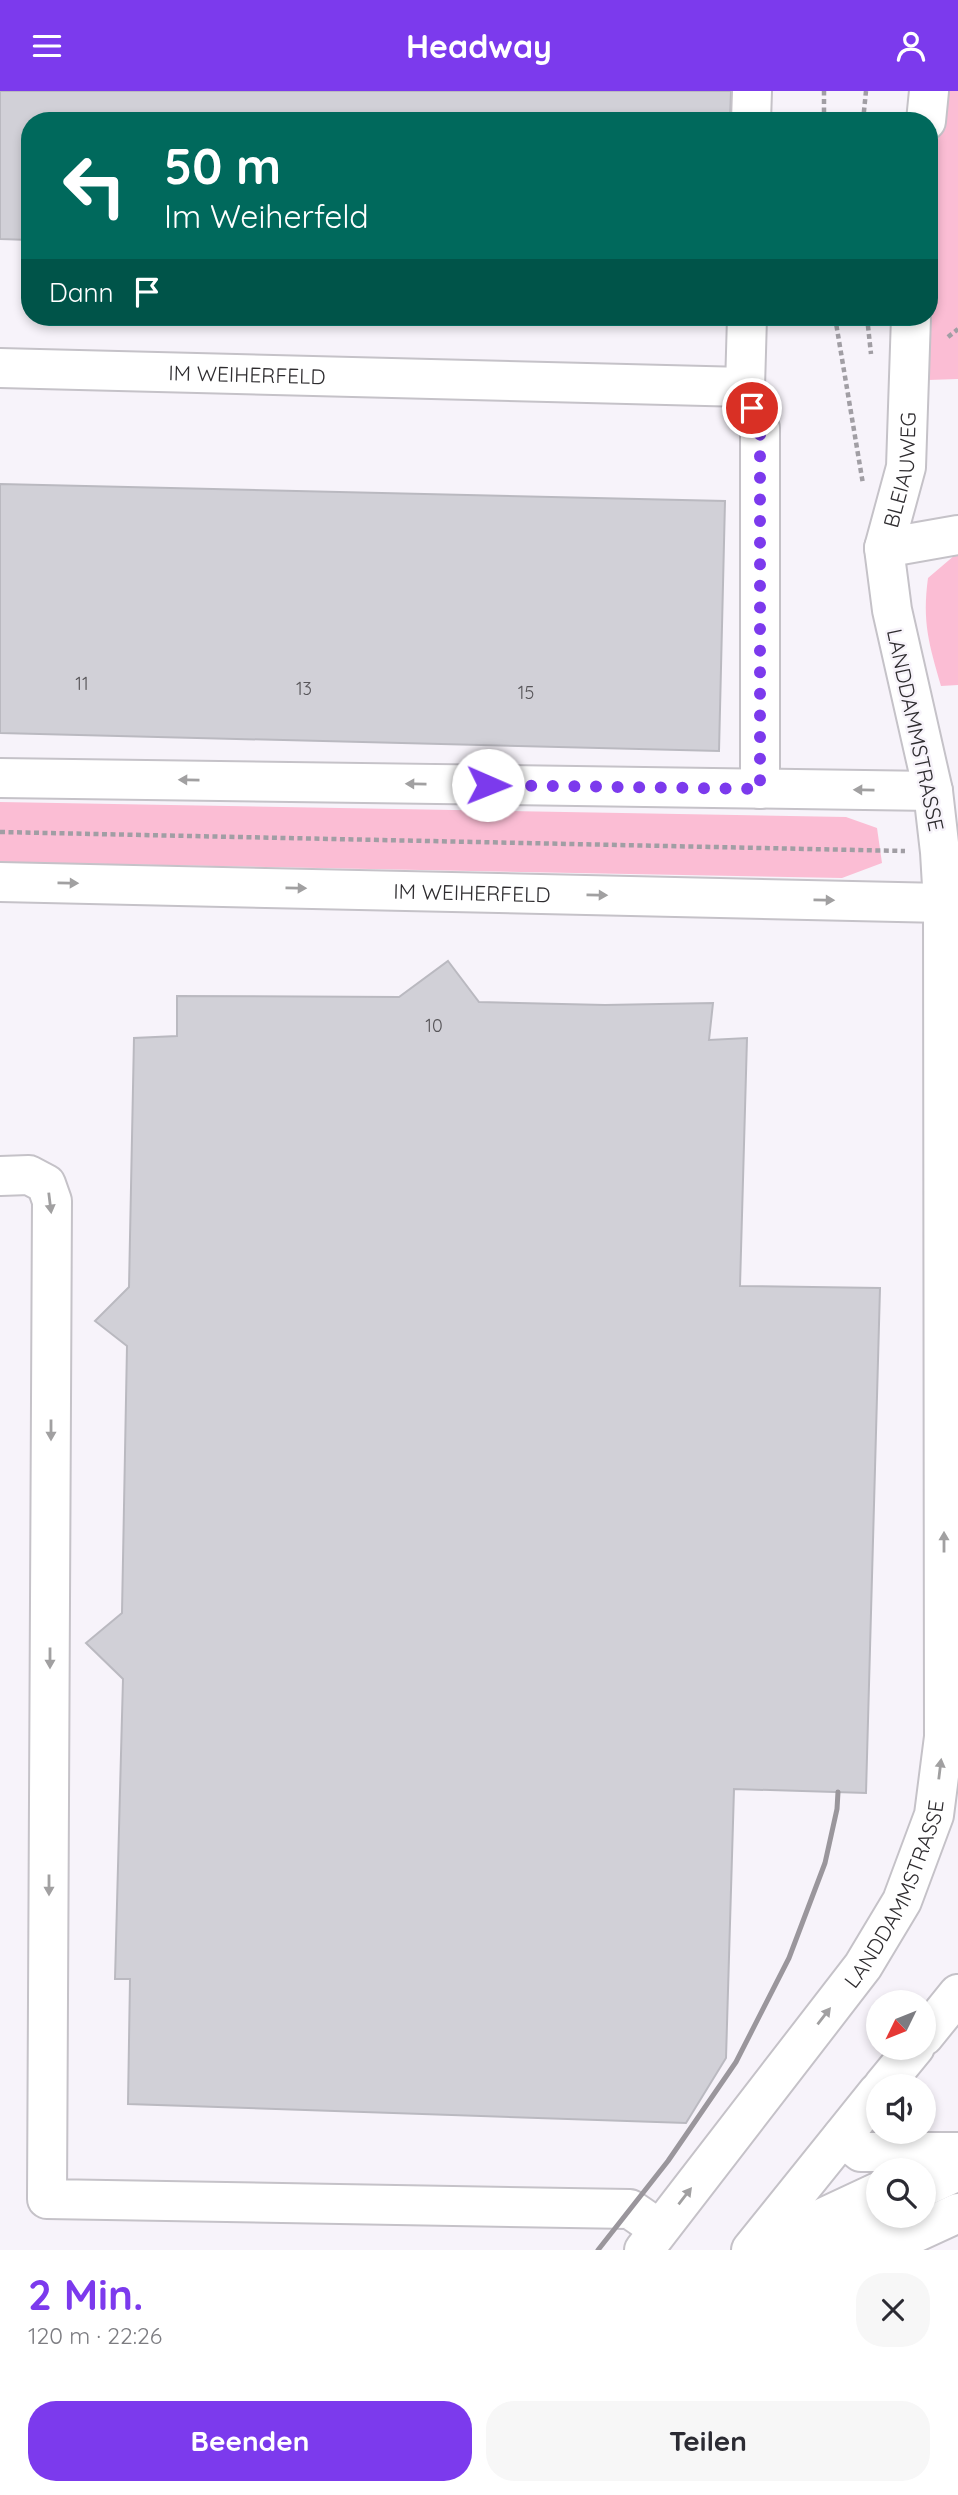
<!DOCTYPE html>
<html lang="de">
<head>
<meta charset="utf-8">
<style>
  :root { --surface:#fff; --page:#f7f7f7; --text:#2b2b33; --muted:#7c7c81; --accent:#7c3aed }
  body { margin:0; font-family:Quicksand,sans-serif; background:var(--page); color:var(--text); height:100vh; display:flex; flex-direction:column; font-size:26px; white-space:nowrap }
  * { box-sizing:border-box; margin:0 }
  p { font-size:23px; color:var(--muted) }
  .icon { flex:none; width:38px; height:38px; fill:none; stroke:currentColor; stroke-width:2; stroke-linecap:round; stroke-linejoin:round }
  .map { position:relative; height:2159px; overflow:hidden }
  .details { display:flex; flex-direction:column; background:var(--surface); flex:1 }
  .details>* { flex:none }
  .top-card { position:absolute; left:21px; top:21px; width:917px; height:214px; border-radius:28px; box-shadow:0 4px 10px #0003; background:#00695c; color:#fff; overflow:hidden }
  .needle { width:46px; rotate:227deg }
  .tools { position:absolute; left:866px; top:1899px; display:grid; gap:14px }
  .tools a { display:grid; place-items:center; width:70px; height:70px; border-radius:50%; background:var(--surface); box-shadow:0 4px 10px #0003; font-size:35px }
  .pin { position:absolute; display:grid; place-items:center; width:60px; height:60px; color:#fff; margin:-30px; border:4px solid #fff; border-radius:50%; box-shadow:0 2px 7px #0007 }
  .me { position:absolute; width:77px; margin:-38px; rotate:91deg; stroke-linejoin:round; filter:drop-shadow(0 0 5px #0008) }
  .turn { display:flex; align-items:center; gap:24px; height:147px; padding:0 28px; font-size:32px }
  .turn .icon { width:91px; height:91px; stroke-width:2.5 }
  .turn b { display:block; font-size:49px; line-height:60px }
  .then { display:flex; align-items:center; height:66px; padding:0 28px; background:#0003; gap:14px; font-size:26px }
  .round { display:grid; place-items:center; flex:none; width:74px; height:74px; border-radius:28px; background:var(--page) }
  .summary { display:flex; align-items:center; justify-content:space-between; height:119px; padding:0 28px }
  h1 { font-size:42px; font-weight:800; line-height:52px; color:var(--accent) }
  .primary-button { display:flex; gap:14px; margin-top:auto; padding:14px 28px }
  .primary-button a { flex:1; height:80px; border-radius:28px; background:var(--accent); color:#fff; font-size:28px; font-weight:800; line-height:80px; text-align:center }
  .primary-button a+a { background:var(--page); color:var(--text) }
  header { display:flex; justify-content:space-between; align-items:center; height:91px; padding:0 28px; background:var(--accent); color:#fff; font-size:32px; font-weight:800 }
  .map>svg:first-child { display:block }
  .green { fill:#fbbdd4 }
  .building { fill:#d1d0d7; stroke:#bab9c0; stroke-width:2 }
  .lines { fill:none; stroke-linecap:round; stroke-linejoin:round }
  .minor-casing { stroke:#c5c2c8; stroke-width:42 }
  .path { stroke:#a19ea4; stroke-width:4.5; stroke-dasharray:5 3.5; stroke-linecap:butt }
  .minor { stroke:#fff; stroke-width:38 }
  .rail { stroke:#9a969c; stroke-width:5 }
  .oneway { fill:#a1a0a1 }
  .route { stroke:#7c3aed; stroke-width:12; stroke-dasharray:0 21.6 }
  .labels { text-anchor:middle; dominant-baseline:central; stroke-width:5; stroke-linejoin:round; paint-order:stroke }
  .number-label { font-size:18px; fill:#575559 }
  .street-label { font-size:21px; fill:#2e2c2f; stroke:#f7f3fa }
</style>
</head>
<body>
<header><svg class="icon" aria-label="menu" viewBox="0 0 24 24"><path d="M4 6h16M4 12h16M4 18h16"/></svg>Headway<svg class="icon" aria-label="person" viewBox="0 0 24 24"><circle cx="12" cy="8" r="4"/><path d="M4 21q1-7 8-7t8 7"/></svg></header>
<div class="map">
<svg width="958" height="2159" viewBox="0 0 958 2159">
  <rect width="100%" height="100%" fill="#f7f3fa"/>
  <g class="green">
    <polygon points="942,0 958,0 958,288 928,289 931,104"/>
    <path d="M955,464H958V594L941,595C929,553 922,531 928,487Z"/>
    <polygon points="0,711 846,726 877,737 882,772 842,787 0,771"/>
  </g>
  <g class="building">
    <polygon points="0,0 731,0 730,30 30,30 30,149 0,148"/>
    <polygon points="0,393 725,410 719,660 0,642"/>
    <polygon points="448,870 479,911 605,914 713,912 709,949 747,947 740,1195 880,1197 866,1702 734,1698 726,1967 686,2032 128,2013 130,1888 115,1888 123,1588 86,1552 122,1522 127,1255 95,1230 129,1196 134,947 177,945 177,905 399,906"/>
  </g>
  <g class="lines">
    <defs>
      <g id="minor">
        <polyline points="751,30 752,0"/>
        <polyline points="926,30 929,0"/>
        <polyline points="747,226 745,296 760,337 760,698"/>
        <path id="s1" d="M0,277L745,296"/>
        <polyline points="884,457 958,444"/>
        <polyline points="0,687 933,700"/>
        <path id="s2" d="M0,791L943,812"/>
        <polyline points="0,1085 29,1084 46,1093 52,1110 47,2108 630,2118 659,2138"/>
        <polyline points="924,1945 958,1903"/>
        <polyline points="883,1995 915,1956"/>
        <polyline points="842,2046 861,2061 958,2061"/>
        <polyline points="924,2096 958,2080"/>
        <polyline points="756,2158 878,2101"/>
        <path id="s3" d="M644,2159L863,1875L902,1810L934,1724L944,1646L943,812L940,761L933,700L892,519L884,457L906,376L911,226"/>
        <polyline points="751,2159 878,2001"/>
        <polyline points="818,2159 891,2124"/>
        <polyline points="878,2159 958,2122"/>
      </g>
    </defs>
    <use href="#minor" class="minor-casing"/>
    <g class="path">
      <polyline points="824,30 824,0"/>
      <polyline points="863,30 866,0"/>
      <polyline points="835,226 863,393"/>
      <polyline points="867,226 871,263"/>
      <polyline points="948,246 958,238"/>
      <polyline points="0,741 905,760"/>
    </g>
    <use href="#minor" class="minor"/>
    <polyline class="rail" points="598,2159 668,2070 736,1971 789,1867 825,1772 837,1718 838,1701"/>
  </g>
  <defs><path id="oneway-solid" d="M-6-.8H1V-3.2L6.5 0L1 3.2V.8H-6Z" transform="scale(1.75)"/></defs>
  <g class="oneway">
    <use href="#oneway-solid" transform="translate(189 689) rotate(-179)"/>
    <use href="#oneway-solid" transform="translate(416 693) rotate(-179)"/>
    <use href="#oneway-solid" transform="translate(864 699) rotate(-179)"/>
    <use href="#oneway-solid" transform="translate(68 792) rotate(1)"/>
    <use href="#oneway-solid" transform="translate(296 797) rotate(1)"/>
    <use href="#oneway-solid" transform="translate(597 804) rotate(1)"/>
    <use href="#oneway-solid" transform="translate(824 809) rotate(1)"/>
    <use href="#oneway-solid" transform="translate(50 1112) rotate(83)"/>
    <use href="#oneway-solid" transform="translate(51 1339) rotate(90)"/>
    <use href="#oneway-solid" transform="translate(944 1451) rotate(-90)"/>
    <use href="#oneway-solid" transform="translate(50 1567) rotate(90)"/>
    <use href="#oneway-solid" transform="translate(940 1678) rotate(-83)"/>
    <use href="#oneway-solid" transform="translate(49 1794) rotate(90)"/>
    <use href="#oneway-solid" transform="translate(824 1925) rotate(-52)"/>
    <use href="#oneway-solid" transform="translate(685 2105) rotate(-52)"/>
  </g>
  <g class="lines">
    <polyline class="route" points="488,694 760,698 760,337 752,317"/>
  </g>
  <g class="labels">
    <g class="number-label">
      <text x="82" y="592">11</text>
      <text x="304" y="597">13</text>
      <text x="526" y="601">15</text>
      <text x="434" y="934">10</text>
    </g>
    <g class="street-label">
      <text stroke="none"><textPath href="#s1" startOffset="247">IM WEIHERFELD</textPath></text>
      <text stroke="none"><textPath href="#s3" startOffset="1880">BLEIAUWEG</textPath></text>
      <text transform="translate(916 639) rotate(78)">LANDDAMMSTRASSE</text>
      <text stroke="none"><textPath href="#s2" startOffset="472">IM WEIHERFELD</textPath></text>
      <text stroke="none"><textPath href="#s3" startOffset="438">LANDDAMMSTRASSE</textPath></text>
    </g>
  </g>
</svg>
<div class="tools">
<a><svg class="needle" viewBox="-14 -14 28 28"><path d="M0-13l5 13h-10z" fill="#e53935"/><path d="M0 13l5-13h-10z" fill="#7c7c81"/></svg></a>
<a><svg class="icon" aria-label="sound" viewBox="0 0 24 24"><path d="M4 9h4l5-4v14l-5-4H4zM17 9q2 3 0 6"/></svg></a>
<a><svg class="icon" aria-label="search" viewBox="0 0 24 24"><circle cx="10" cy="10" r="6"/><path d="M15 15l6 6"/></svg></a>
</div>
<div class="pin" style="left:752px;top:317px;background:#d93025"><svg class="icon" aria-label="arrive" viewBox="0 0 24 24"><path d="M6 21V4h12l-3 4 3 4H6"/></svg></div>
<svg class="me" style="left:488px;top:694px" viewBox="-20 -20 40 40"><circle r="19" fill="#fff"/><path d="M0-13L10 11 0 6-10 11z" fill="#7c3aed"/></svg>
<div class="top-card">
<div class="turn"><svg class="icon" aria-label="left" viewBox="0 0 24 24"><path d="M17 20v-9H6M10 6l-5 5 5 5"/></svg><div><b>50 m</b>Im Weiherfeld</div></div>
<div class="then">Dann<svg class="icon" aria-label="arrive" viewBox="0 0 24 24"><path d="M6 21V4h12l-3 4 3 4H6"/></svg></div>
</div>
</div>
<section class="details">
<div class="summary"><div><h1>2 Min.</h1><p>120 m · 22:26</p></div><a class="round"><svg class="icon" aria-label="close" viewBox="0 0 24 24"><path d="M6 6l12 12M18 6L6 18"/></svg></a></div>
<div class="primary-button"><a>Beenden</a><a>Teilen</a></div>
</section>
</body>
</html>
